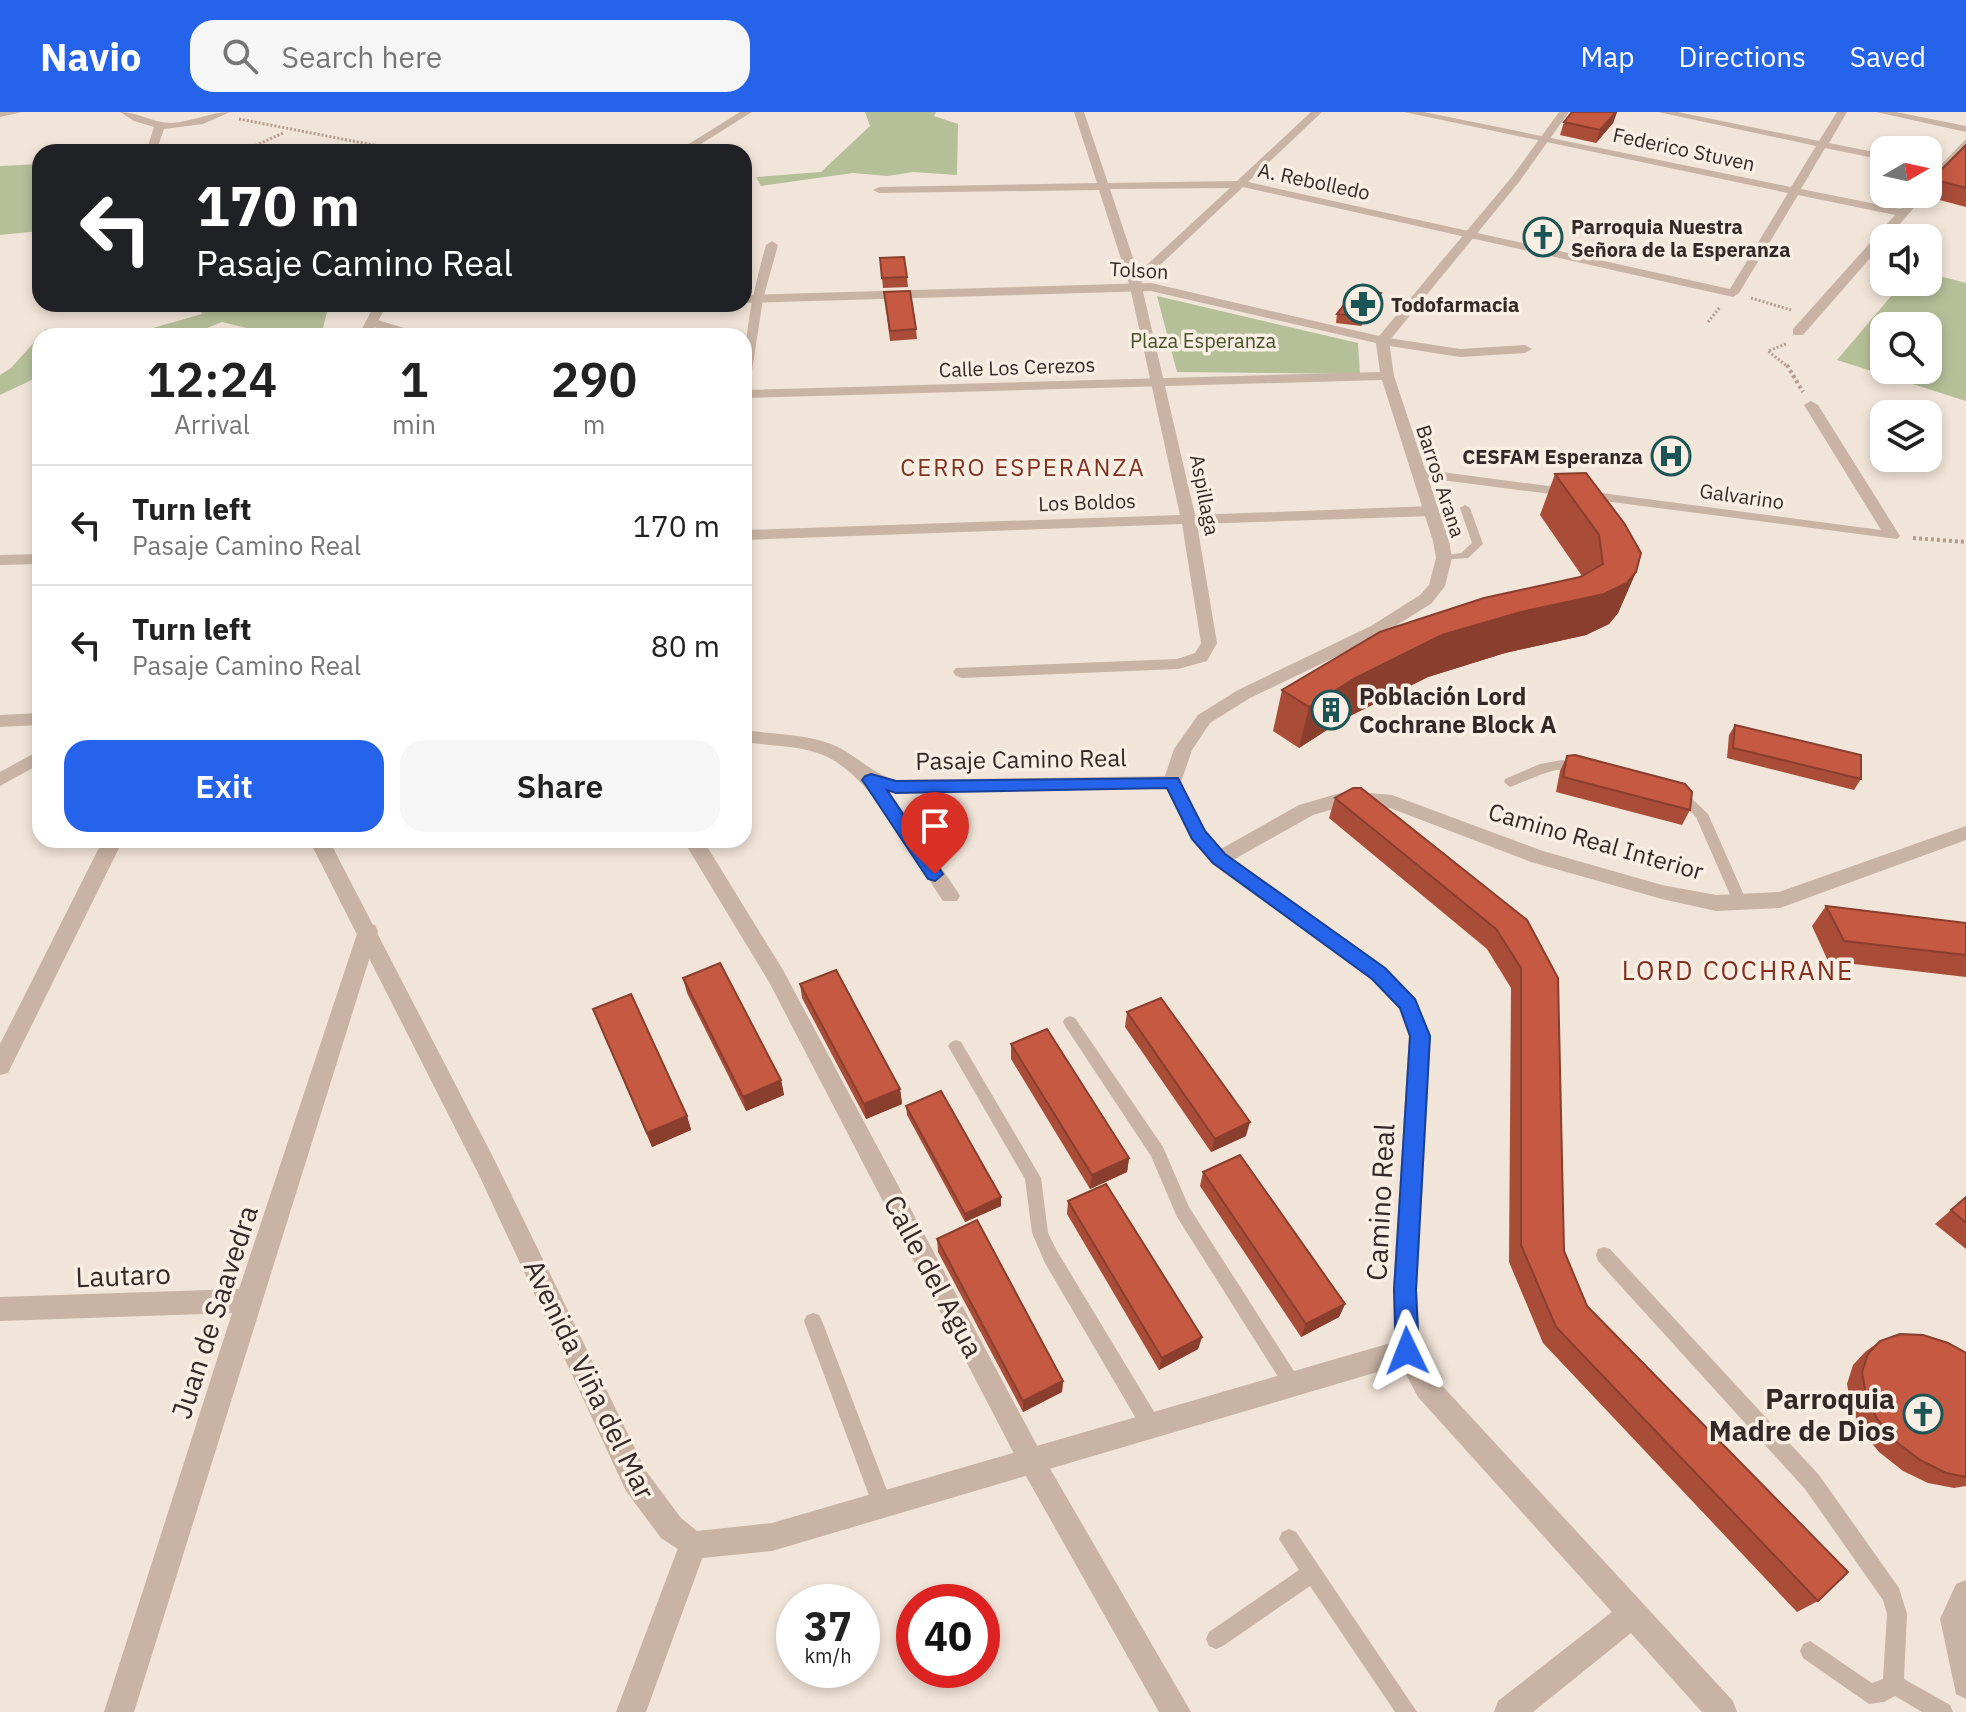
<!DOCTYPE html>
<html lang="en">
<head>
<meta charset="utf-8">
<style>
  :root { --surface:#fff; --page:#f6f6f6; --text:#222; --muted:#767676; --line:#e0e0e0; --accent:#2563eb }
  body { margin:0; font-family:"IBM Plex Sans",sans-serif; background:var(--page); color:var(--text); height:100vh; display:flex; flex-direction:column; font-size:30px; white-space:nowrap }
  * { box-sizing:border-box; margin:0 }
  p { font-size:26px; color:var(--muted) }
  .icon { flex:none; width:44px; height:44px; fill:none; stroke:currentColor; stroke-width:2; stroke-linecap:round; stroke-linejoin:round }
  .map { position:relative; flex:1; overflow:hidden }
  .side { position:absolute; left:32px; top:216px; width:720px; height:520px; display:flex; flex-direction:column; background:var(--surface); border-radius:24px; box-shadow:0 4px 12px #0003 }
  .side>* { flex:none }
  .hud { position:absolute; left:32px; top:32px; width:720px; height:168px; border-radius:24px; box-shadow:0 4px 12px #0003; background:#202124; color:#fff; overflow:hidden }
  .needle { width:52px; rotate:81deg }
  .fabs { position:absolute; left:1870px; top:24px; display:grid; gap:16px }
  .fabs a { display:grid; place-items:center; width:72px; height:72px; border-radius:16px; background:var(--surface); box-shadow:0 4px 12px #0003; font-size:40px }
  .speed { position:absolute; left:776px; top:1472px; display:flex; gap:16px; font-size:40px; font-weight:700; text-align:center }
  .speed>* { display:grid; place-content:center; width:104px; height:104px; border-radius:50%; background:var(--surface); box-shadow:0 4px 12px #0003; line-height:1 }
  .speed small { font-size:20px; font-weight:400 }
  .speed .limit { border:12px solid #d22; background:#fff; color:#111 }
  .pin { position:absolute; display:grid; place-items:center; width:68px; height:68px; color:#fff; margin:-82px -34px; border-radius:50% 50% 50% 0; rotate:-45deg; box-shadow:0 0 8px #0007 }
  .pin .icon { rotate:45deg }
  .me { position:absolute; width:88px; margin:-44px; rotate:358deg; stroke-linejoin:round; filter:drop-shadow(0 0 6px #0008) }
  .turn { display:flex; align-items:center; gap:28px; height:168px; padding:0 32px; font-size:36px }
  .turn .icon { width:104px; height:104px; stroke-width:2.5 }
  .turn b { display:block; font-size:56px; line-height:68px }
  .eta { display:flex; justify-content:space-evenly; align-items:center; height:136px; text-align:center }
  .eta b { font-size:48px; font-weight:600; line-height:56px }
  .button { display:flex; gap:16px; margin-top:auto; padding:16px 32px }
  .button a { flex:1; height:92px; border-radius:24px; background:var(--accent); color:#fff; font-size:32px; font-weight:600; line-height:92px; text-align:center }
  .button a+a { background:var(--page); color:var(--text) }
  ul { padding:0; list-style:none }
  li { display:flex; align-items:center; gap:24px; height:120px; padding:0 32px; border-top:2px solid var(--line) }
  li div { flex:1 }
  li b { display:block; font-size:30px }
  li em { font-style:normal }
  header { display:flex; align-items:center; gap:48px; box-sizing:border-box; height:112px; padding:0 40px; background:var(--accent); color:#fff }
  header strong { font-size:38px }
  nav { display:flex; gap:44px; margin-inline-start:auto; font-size:28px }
  .search { width:560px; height:72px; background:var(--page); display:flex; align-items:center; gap:20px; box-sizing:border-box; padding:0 28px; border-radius:24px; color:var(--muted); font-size:30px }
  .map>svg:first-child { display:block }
  .green { fill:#b5bf98; fill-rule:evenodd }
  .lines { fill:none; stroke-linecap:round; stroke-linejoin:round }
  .path-far1 { stroke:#b49c8f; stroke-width:3; stroke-dasharray:2 2; stroke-linecap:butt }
  .path { stroke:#b49c8f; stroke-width:4; stroke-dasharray:3 3; stroke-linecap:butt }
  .service { fill:#c8b3a4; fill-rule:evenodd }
  .minor { fill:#c8b3a4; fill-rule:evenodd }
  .tertiary { fill:#c8b3a4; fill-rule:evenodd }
  .wall { fill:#a94d39 }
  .shaded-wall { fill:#8a3e2e }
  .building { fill:#c55942; stroke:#8a3e2e; stroke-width:2 }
  .route { fill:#2563eb; stroke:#184099; stroke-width:2 }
  .labels { text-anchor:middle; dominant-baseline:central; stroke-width:7; stroke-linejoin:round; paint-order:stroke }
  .far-street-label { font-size:20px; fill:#342926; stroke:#f9eee4 }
  .far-poi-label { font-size:20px; font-weight:bold; fill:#342926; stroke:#f9eee4; text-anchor:start }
  .far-park-label { font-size:20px; fill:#46522a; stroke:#f9eee4 }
  .far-quarter-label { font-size:24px; letter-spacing:2px; fill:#823120; stroke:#f9eee4 }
  .poi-label { font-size:24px; font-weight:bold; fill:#342926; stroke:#f9eee4; text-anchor:start }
  .street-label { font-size:24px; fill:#342926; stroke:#f9eee4 }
  .neighbourhood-label { font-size:26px; letter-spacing:2px; fill:#823120; stroke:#f9eee4 }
  .near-street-label { font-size:28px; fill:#342926; stroke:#f9eee4 }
  .near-poi-label { font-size:28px; font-weight:bold; fill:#342926; stroke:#f9eee4; text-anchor:end }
</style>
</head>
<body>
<header>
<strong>Navio</strong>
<div class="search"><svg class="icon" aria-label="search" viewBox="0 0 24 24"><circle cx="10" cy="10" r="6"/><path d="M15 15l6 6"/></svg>Search here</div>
<nav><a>Map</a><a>Directions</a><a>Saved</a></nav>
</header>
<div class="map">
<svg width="1966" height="1600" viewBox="0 0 1966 1600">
  <rect width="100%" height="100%" fill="#f1e4d8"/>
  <g class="green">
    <polygon points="865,0 936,0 934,4 958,12 957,63 913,60 887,64 853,61 761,74 756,65 821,60 870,14"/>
    <polygon points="40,52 40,119 0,123 0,54"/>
    <path d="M1928,161L1966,171V289L1837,248L1903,170H1928ZM1928,214V258H1884V214Z"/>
    <polygon points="1157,184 1358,231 1360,262 1177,260"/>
    <polygon points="199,192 329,192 321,224 265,224 263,220 222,210 187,224 125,224 202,202"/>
    <polygon points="46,217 62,224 40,224 40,264 0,283 0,263 11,256"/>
  </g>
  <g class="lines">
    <g class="path-far1">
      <polyline points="239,7 394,37 432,40"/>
      <polyline points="241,40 283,21"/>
      <polyline points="1751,186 1791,198"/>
      <polyline points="1708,210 1720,195"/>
      <polyline points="1786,232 1768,239 1788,255"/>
    </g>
    <g class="path">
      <polyline points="1787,253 1803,280"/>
      <polyline points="1913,426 1966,430"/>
    </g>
    <g class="service">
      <polygon points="1465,393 1470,396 1483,432 1468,446 1440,448 1440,444 1461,441 1472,431 1460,396"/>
      <path d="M1562,648L1581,650L1587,654L1581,658C1553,653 1535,666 1510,675L1504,670L1505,667L1540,652Z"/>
      <polygon points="1678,676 1683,678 1708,702 1747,790 1745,794 1735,794 1696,705 1672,681"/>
      <polygon points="1070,904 1075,906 1163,1035 1189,1095 1299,1267 1302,1273 1299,1279 1293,1282 1287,1279 1177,1105 1151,1044 1065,914 1063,910 1065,906"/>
      <polygon points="956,928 961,930 1041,1066 1048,1121 1057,1139 1159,1308 1161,1315 1159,1322 1152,1324 1145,1322 1045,1151 1032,1121 1025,1067 948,934 951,930"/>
      <polygon points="1604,1135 1610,1137 1819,1363 1899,1476 1907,1502 1904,1567 1950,1593 1953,1600 1922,1600 1895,1584 1884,1590 1869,1592 1803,1546 1800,1539 1803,1532 1810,1529 1872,1571 1883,1567 1887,1502 1883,1488 1805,1377 1598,1149 1596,1143 1598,1137"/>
      <polygon points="813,1201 819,1203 822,1209 893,1394 890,1401 883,1404 876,1401 873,1394 804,1209 807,1203"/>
      <polygon points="1289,1417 1296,1420 1417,1600 1395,1600 1310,1474 1223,1534 1216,1537 1209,1534 1206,1527 1209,1520 1299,1458 1279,1427 1282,1420"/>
    </g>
    <g class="minor">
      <polygon points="0,0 22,0 0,5"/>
      <path d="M120,0C138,0 153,11 171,11C192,10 210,0 230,0L203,12L164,17L156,40H146L154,15L134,9Z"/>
      <polygon points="740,0 752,0 688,40 676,40"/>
      <path d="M1074,0H1084L1108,71L1237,69L1311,0H1322L1248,70L1730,177L1788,81L1404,0H1424L1791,75L1816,34L1658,0H1678L1819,29L1837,0H1847L1829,31L1884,42V48L1825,36L1801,77L1901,97L1914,82H1926L1803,223H1793V217L1895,103L1798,83L1739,181L1733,185L1243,75L1141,171L1195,403L1432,394L1440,399L1432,404L1197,412L1217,531L1207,549L1178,557L962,566L956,564L953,560L956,556L1177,547L1195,541L1201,531L1182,412L744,428V418L1180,403L1130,175L1099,78L879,81L873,78L879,75L1097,71ZM1230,76L1138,161L1110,77Z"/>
      <polygon points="1876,0 1896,0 1966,14 1966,20"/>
      <polygon points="1966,27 1966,36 1928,76 1928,66"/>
      <path d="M772,129L778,133L763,187L751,265L744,269C744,221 753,179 766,133Z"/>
      <polygon points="371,206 421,221 422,224 403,224 367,213 367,207"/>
      <polygon points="1382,225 1460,237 1525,233 1532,237 1525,241 1460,245 1377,232 1376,229"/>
      <polygon points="1811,289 1818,293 1900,424 1897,427 1419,365 1412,361 1419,357 1881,418 1804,293"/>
      <polygon points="40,442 40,452 0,453 0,443"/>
      <polygon points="40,601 40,613 0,615 0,603"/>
      <path d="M744,618C771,622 806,622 831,632C856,642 870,661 896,668L1172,664L1181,670L1172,676L889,679L957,779L960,784L957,789H943C914,746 871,662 823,643C800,633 769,634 744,630Z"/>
      <polygon points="1347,679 1392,683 1543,739 1662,773 1716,783 1779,780 1966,714 1966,728 1780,796 1716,799 1662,787 1531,750 1390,696 1347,693 1313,703 1226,752 1212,752 1209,747 1212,742 1299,693"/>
      <polygon points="683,728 703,728 783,858 1041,1341 1191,1600 1159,1600 1023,1359 769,870"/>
      <polygon points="368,811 375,813 378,819 134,1600 104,1600 232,1201 0,1209 0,1185 239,1177 358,819 361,813"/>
      <polygon points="693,1419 703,1423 707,1433 646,1600 616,1600 683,1423"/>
      <polygon points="1966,1468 1966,1587 1956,1582 1940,1507 1956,1472"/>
      <polygon points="1631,1489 1641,1493 1645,1503 1641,1513 1533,1600 1494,1600 1498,1589 1621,1493"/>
    </g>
    <g class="tertiary">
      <polygon points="1559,0 1569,0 1519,70 1389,229 1394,264 1449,429 1452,446 1445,474 1432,491 1383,522 1250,586 1210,611 1192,638 1181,670 1205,718 1226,742 1386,856 1415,886 1431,924 1417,1178 1420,1237 1436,1267 1733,1589 1737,1600 1702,1600 1418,1285 1401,1253 772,1439 693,1447 661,1426 626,1379 479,1063 309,728 329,728 495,1049 646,1359 681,1406 697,1419 772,1411 1394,1230 1393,1178 1409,924 1399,897 1372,868 1212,752 1191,727 1163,670 1174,637 1198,603 1238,578 1371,514 1420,483 1429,473 1436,446 1433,429 1382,268 744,286 744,278 1380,260 1376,231 1151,179 744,191 744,183 1151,171 1379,224 1511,66"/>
      <polygon points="379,192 560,192 554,196 383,200 370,224 358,224 373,196"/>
      <polygon points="40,638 40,652 0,674 0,660"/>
      <polygon points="103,728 123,728 8,961 0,963 0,932"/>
    </g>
  </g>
  <g class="wall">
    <polygon points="1572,0 1617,0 1613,11 1596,31 1560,23 1564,10"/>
    <polygon points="1966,33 1966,95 1928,85 1928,78 1936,63"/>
    <polygon points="880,146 907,165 908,175 883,176"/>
    <polygon points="884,180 916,217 917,227 890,229"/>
    <polygon points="1379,189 1361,214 1336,211 1337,202"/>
    <polygon points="1555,362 1636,460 1618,501 1609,512 1586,523 1505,541 1428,565 1344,607 1299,636 1273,619 1282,578 1582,464 1540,403"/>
    <polygon points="1735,613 1861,667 1854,678 1727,646 1729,623"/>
    <polygon points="1567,644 1690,698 1682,713 1556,680 1560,659"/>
    <polygon points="1335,686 1527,808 1564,1139 1587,1194 1818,1489 1797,1500 1543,1231 1509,1150 1511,876 1487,837 1329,706"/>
    <polygon points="1826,794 1966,811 1966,865 1828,849 1812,814"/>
    <polygon points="683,866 781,968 784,983 746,999 687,881"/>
    <polygon points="800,872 900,977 902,992 866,1007 802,886"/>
    <polygon points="593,897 687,1004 691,1018 652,1035"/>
    <polygon points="1127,900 1246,1024 1211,1040 1125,915"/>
    <polygon points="1011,932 1129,1046 1127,1060 1090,1077 1011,947"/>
    <polygon points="906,994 1001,1094 965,1110 907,1003"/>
    <polygon points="1203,1060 1345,1192 1339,1205 1301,1225 1200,1074"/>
    <polygon points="1966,1085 1966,1137 1935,1112"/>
    <polygon points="1068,1089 1202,1225 1198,1237 1159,1258 1067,1102"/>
    <polygon points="937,1127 1063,1269 1062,1280 1023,1300 938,1140"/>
    <polygon points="1880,1229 1966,1241 1966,1374 1954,1376 1928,1371 1903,1359 1879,1340 1861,1318 1851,1294 1847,1272 1853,1253 1865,1240"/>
  </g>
  <g class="shaded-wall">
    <polygon points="1616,0 1617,0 1613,11 1596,31 1600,18"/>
    <polygon points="1381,181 1379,189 1361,214 1363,205"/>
    <polygon points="1636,460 1618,501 1609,512 1586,523 1505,541 1428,565 1344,607 1299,636 1309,595 1355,566 1442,523"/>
    <polygon points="781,968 784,983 746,999 743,985"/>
    <polygon points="900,977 902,992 866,1007 864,992"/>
    <polygon points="687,1004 691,1018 652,1035 647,1021"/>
    <polygon points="1250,1010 1246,1024 1211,1040 1215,1027"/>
    <polygon points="1129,1046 1127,1060 1090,1077 1092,1063"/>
    <polygon points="1001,1085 1001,1094 965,1110 965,1102"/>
    <polygon points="1345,1192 1339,1205 1301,1225 1306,1212"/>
    <polygon points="1202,1225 1198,1237 1159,1258 1162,1246"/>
    <polygon points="1063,1269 1062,1280 1023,1300 1023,1289"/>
  </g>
  <g class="building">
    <polygon points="1572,0 1616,0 1600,18 1564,10"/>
    <polygon points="1966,33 1966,76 1936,68 1936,63"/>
    <polygon points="904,145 907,165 882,166 880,146"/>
    <polygon points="1358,175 1381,181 1363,205 1337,202"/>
    <polygon points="910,179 916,217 890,219 884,180"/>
    <polygon points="1586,361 1624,411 1641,441 1636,460 1627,471 1604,482 1521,500 1442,523 1355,566 1309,595 1282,578 1380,520 1484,486 1580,465 1603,452 1599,423 1555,362"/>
    <polygon points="1735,613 1861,643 1861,667 1733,636"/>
    <polygon points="1575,643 1685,672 1692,680 1690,698 1563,665 1567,644"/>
    <polygon points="1353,676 1361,676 1527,808 1558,866 1564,1139 1587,1194 1848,1460 1818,1489 1556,1215 1521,1133 1521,856 1496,817 1335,686"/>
    <polygon points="1826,794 1966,811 1966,843 1844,829"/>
    <polygon points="720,851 781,968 743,985 683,866"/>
    <polygon points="836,858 900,977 864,992 800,872"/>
    <polygon points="631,882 687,1004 647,1021 593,897"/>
    <polygon points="1161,886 1250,1010 1215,1027 1127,900"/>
    <polygon points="1047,917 1129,1046 1092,1063 1011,932"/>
    <polygon points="941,979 1001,1085 965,1102 906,994"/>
    <polygon points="1240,1043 1345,1192 1306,1212 1203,1060"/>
    <polygon points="1106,1072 1202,1225 1162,1246 1068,1089"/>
    <polygon points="1966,1085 1966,1111 1951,1098"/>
    <polygon points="977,1108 1063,1269 1023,1289 937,1127"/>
    <polygon points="1900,1222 1923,1223 1948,1231 1966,1241 1966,1365 1946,1361 1920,1348 1895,1329 1877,1307 1866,1283 1862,1260 1868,1242 1880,1229"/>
  </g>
  <polygon class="route" points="871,662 896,669 1178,666 1205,719 1225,742 1385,856 1415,887 1430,924 1416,1178 1419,1239 1416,1247 1407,1250 1399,1247 1396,1239 1394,1178 1410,924 1400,896 1372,867 1213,751 1192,727 1167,676 896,681 887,678 943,762 935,769 928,767 865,672 862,668 865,664"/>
  <defs>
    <symbol id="church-ring" viewBox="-11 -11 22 22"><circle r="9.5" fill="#f9eee4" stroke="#1c5555" stroke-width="1.5"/><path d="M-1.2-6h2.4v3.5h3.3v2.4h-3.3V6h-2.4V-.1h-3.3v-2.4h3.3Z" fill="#1c5555"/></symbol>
    <symbol id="pharmacy-ring" viewBox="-11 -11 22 22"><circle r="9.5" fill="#f9eee4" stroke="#1c5555" stroke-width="1.5"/><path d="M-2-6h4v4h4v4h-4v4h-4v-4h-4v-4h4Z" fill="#1c5555"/></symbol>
    <symbol id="hospital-ring" viewBox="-11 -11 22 22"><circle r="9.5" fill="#f9eee4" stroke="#1c5555" stroke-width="1.5"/><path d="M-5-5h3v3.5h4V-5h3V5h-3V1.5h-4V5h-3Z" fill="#1c5555"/></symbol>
    <symbol id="building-ring" viewBox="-11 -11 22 22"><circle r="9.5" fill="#f9eee4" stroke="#1c5555" stroke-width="1.5"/><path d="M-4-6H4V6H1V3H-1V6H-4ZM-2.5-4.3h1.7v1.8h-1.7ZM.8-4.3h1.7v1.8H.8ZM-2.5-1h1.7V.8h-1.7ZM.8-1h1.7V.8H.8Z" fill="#1c5555"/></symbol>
  </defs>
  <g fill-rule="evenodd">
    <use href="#church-ring" x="1521" y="103" width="44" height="44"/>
    <use href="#pharmacy-ring" x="1341" y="170" width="44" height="44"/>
    <use href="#hospital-ring" x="1649" y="322" width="44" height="44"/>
    <use href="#building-ring" x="1309" y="576" width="44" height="44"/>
    <use href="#church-ring" x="1901" y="1280" width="44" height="44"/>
  </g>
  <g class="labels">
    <g class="far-street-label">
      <text transform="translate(1684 37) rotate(12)">Federico Stuven</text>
      <text transform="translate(1314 69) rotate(12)">A. Rebolledo</text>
      <text transform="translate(1139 158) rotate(3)">Tolson</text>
      <text transform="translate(1017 255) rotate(-2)">Calle Los Cerezos</text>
      <text transform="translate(1441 369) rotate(72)">Barros Arana</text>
      <text transform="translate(1205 383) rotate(79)">Aspillaga</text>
      <text transform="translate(1742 384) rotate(8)">Galvarino</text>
      <text transform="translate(1087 390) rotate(-2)">Los Boldos</text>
    </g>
    <g class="far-poi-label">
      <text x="1571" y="114">Parroquia Nuestra<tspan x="1571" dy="23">Señora de la Esperanza</tspan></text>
      <text x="1391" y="192">Todofarmacia</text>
      <text x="1643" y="344" text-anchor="end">CESFAM Esperanza</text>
    </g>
    <g class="far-park-label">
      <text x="1203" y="228">Plaza Esperanza</text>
    </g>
    <g class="far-quarter-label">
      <text x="1023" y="355">CERRO ESPERANZA</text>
    </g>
    <g class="poi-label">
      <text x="1359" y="584">Población Lord<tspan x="1359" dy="28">Cochrane Block A</tspan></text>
    </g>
    <g class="street-label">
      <text transform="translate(1021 647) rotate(-1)">Pasaje Camino Real</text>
      <text transform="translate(1596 729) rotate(16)">Camino Real Interior</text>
    </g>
    <g class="neighbourhood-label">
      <text x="1738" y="858">LORD COCHRANE</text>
    </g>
    <g class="near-street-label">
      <text transform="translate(1380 1090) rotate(-87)">Camino Real</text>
      <text transform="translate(123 1163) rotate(-2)">Lautaro</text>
      <text transform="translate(934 1164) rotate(62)">Calle del Agua</text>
      <text transform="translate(214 1200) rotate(-72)">Juan de Saavedra</text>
      <text transform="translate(590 1267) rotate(64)">Avenida Viña del Mar</text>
    </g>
    <g class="near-poi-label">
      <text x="1895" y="1286">Parroquia<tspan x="1895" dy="32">Madre de Dios</tspan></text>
    </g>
  </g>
</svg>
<div class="fabs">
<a><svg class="needle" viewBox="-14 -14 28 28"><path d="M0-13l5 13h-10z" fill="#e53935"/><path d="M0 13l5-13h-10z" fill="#767676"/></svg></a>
<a><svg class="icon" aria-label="sound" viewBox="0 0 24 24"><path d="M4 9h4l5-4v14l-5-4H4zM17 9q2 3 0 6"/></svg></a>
<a><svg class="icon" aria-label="search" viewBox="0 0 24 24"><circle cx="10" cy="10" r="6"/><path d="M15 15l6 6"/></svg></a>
<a><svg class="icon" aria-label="layers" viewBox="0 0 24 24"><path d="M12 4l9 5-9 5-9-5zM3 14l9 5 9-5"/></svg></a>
</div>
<div class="speed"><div>37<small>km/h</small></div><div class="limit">40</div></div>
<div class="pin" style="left:935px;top:762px;background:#d93025"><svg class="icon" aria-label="arrive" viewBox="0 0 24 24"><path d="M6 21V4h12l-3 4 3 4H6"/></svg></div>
<svg class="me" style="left:1407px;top:1239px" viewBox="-20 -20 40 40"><path d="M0-17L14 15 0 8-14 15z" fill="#2563eb" stroke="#fff" stroke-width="4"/></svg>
<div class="hud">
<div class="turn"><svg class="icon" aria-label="left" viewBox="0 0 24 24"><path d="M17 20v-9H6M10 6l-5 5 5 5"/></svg><div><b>170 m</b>Pasaje Camino Real</div></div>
</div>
<section class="side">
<div class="eta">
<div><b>12:24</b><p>Arrival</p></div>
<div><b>1</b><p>min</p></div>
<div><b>290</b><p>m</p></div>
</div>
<ul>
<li><svg class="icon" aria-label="left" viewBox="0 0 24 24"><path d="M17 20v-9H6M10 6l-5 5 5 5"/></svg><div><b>Turn left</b><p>Pasaje Camino Real</p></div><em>170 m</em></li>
<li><svg class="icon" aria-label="left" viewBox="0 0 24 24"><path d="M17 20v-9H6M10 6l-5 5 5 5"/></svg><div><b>Turn left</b><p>Pasaje Camino Real</p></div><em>80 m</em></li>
</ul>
<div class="button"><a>Exit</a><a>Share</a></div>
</section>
</div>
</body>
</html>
